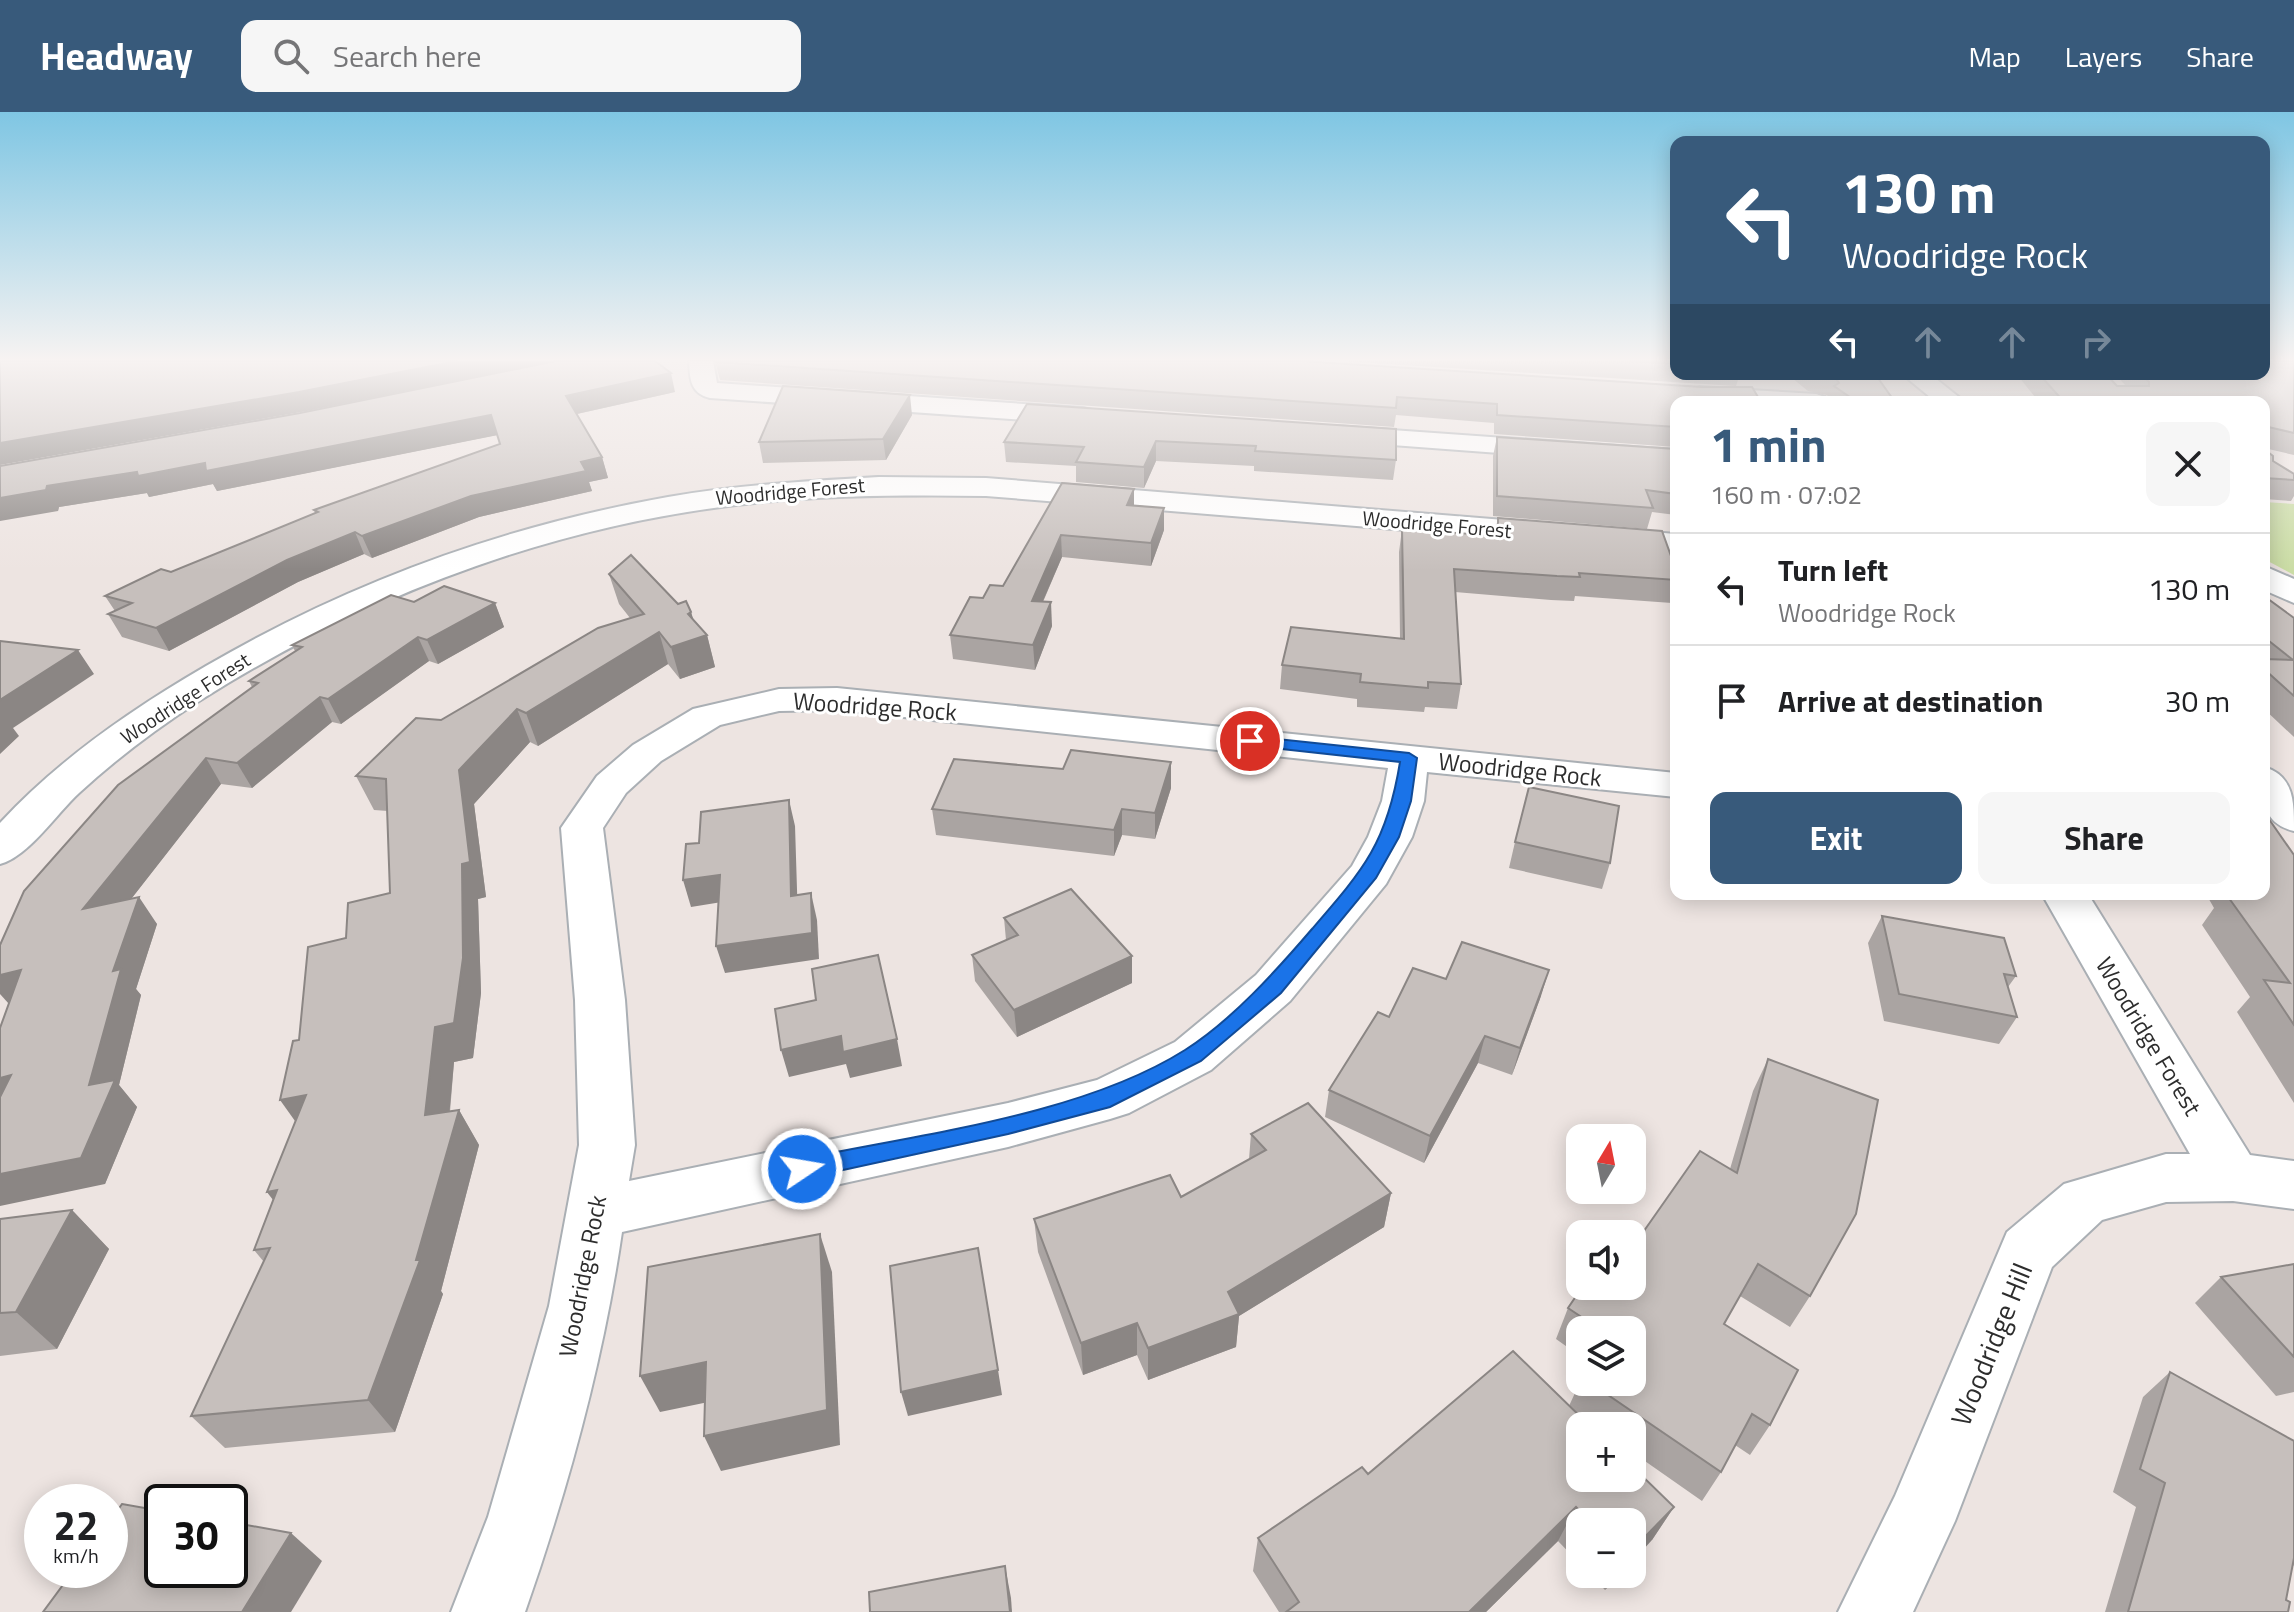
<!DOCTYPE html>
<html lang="en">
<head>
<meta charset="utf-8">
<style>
  :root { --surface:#fff; --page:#f6f6f6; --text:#202124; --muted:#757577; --line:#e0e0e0; --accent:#385a7b }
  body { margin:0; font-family:"Titillium Web",sans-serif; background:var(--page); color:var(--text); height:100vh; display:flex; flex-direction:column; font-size:30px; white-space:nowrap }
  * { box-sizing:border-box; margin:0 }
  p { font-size:26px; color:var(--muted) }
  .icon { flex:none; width:44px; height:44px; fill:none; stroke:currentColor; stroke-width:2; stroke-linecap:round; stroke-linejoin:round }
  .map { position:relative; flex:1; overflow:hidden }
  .panel { position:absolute; left:1670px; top:284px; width:600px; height:504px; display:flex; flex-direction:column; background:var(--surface); border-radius:16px; box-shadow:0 4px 20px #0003 }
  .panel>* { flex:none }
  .top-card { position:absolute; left:1670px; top:24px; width:600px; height:244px; border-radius:16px; box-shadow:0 4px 20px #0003; background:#385a7b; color:#fff; overflow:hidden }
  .needle { width:52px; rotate:10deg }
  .buttons { position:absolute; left:1566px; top:1012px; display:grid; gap:16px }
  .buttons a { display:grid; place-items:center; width:80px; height:80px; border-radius:16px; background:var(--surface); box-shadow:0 4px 20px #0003; font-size:40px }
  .speed { position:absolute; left:24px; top:1372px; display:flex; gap:16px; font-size:40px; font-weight:700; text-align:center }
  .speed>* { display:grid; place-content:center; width:104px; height:104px; border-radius:50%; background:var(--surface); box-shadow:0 4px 20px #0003; line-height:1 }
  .speed small { font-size:20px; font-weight:400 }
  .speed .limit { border:4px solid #111; border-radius:12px; background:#fff; color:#111 }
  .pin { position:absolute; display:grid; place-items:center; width:68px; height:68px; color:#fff; margin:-34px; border:4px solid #fff; border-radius:50%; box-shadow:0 2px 8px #0007 }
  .me { position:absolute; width:88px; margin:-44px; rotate:78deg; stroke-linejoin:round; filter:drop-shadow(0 0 6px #0008) }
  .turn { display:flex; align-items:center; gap:28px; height:168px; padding:0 40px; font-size:36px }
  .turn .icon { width:104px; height:104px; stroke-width:2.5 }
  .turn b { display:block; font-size:56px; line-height:68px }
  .lanes { display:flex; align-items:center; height:76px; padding:0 40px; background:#0003; justify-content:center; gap:40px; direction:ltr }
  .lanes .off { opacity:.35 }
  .round { display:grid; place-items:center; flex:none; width:84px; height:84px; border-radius:16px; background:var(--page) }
  .overview { display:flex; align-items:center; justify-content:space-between; height:136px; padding:0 40px }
  h1 { font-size:48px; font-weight:700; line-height:60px; color:var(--accent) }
  .action { display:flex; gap:16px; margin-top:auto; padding:16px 40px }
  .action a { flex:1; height:92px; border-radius:16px; background:var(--accent); color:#fff; font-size:32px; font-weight:700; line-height:92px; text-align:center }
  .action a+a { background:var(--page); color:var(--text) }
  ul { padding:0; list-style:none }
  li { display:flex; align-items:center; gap:24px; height:112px; padding:0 40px; border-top:2px solid var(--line) }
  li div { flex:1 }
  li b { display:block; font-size:30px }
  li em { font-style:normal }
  header { display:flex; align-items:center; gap:48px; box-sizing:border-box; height:112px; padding:0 40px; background:var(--accent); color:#fff }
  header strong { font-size:38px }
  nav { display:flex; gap:44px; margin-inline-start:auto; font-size:28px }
  .search { width:560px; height:72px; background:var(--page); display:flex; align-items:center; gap:20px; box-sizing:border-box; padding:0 28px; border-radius:16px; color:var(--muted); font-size:30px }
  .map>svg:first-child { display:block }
  .green { fill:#cadca4 }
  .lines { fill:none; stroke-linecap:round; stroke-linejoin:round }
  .minor-casing { stroke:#aaafb4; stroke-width:4 }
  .minor { fill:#fff; fill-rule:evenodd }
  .wall { fill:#aaa4a2 }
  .shaded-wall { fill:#8b8684 }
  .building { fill:#c6bfbc; stroke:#8b8684; stroke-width:2 }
  .route { fill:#1a73e8; stroke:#114b97; stroke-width:2 }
  .labels { text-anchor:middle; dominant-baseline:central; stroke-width:6; stroke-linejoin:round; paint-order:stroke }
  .far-street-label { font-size:20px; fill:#2d2d2d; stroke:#fff }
  .street-label { font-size:24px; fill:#2d2d2d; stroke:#fff }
  .near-street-label { font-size:28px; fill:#2d2d2d; stroke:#fff }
</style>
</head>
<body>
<header>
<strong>Headway</strong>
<div class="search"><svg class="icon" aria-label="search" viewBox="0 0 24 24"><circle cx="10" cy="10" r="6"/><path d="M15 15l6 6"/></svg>Search here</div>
<nav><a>Map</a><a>Layers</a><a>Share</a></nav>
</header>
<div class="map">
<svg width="2294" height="1500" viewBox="0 0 2294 1500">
  <rect width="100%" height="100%" fill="#ede4e1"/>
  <polygon class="green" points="2264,390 2294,392 2294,463 2264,447"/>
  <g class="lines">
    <defs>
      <g id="minor">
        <path d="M689,249H713L717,271L1083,296L1092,298L1096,304L1092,310L1083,312L710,286C690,281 690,267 689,249Z"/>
        <polygon points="1902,262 1930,262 1965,290 1936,290"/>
        <polygon points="1700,275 1816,282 1825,285 1829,290 1691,288 1687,283 1691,278"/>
        <polygon points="1335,314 1676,338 1676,354 1325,328 1322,322 1325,316"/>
        <path d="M879,365L986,366L1676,422V440L986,384C915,383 845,383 775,389C568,407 373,479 199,589C157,616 116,647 79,681C57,701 28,745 0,752V711C58,648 132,597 206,554C350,470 504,414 668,385C738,373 809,369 879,365Z"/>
        <polygon points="2264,454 2294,467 2294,491 2264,478"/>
        <path d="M837,576L1676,661V685L1427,660L1424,689L1412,725L1386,772L1290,889L1211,958L1129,1001L1110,1007L1008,1035L622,1120C603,1250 568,1377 525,1500H451L488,1405L549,1194L579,1033L575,888L561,716L597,664L633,633L693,597L779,577ZM837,598L1388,656L1382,689L1368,725L1352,754L1256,863L1175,930L1097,968L1008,991L629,1069L635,1033L625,888L603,716L626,681L661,649L720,613L779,599Z"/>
        <path d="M2264,655C2294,664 2294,689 2294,719C2259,710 2264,685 2264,655Z"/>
        <polygon points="2042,782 2088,782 2250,1043 2294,1049 2294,1097 2233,1089 2166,1090 2102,1108 2052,1155 1955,1409 1913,1500 1838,1500 1895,1384 2007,1120 2064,1072 2166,1042 2190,1042"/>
      </g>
    </defs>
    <use href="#minor" class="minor-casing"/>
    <use href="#minor" class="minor"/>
  </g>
  <g class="wall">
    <polygon points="715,249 1676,290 1676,335 1494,322 1494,311 1396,303 1394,315 720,268"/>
    <polygon points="1340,249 1676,249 1676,262 1740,262 1736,274"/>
    <polygon points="2294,249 2294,343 2264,336 2264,290 2039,290 2018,264 1974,262 2106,262 2117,274 2126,274 2115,262 2264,262"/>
    <polygon points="1787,262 1875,262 1895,290 1829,290 1830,287 1827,283 1808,279"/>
    <polygon points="675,280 577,302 602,345 608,366 589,370 592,379 479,405 372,446 364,442 298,470 169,539 122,525 108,502 115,499 105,484 171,460 315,401 314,398 500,332 497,323 217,379 213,372 149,385 147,381 59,395 58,399 0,354"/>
    <polygon points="1027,292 1396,348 1393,368 1254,359 1254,354 1156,349 1144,376 1076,370 1076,354 1006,350 1004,330"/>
    <polygon points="912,303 886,348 763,351 759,330"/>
    <polygon points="1497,325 1676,337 1676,403 1652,400 1647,417 1493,404 1493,344"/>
    <polygon points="2264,337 2273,349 2294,362 2294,384 2291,389 2264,387"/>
    <polygon points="1062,371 1134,377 1134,393 1164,396 1164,418 1151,454 1062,445 1043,490 1052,514 1035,558 953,547 950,523 983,486 1003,474"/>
    <polygon points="1498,406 1676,458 1676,480 1672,491 1575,484 1574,489 1551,488 1455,480 1461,572 1457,597 1425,595 1424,600 1357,595 1357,587 1280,577 1282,553 1400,527 1399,440 1402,417 1494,424"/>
    <polygon points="609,462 678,492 691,500 694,509 707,523 715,555 680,567 668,552 538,634 530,630 474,692 486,785 478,787 481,881 473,946 454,950 450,1000 459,998 479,1033 441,1179 443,1182 395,1320 225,1336 191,1304 264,1150 254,1138 273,1088 267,1080 295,1010 299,928 346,826 390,781 388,699 374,698 356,664 441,608 630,506 619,492"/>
    <polygon points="2264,484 2294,506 2294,625 2264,597"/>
    <polygon points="414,490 495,491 504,515 438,552 429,549 341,612 332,610 252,676 221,672 131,787 157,812 136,877 141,883 119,973 137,995 105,1072 0,916 252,575 249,569 295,539 292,533"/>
    <polygon points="1063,657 1171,676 1155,727 1122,723 1114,744 936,723 932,697"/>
    <polygon points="1515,730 1610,751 1602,777 1509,756"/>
    <polygon points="2294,743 2294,991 2237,900 2250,885 2202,813 2214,796 2206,782 2264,782"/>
    <polygon points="1882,804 2016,864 2008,875 2017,905 1999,932 1884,909 1868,831"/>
    <polygon points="1004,806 1132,844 1132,871 1017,925 975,869 972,843 1006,828"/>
    <polygon points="1446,867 1541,884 1512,963 1478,951 1424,1051 1325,1005 1329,978 1389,905"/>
    <polygon points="1768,947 1810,1184 1790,1215 1740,1184 1724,1212 1770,1313 1750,1343 1735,1333 1721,1360 1702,1389 1632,1340 1632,1314 1595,1314 1579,1303 1674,1395 1652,1428 1632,1410 1580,1410 1580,1452 1558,1429 1486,1500 1279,1500 1253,1459 1258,1426 1368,1362 1569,1294 1580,1270 1632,1270 1632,1218 1580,1218 1580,1244 1556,1227 1568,1196 1632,1174 1730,1057 1753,979"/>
    <polygon points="1251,1022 1391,1081 1384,1115 1239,1204 1236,1235 1148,1268 1137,1243 1083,1263 1038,1140 1034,1107 1181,1085 1249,1047"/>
    <polygon points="72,1098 109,1137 57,1237 0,1244 0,1107"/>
    <polygon points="2294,1152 2294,1280 2276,1284 2195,1191 2221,1165"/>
    <polygon points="2170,1260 2294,1329 2294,1454 2293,1453 2286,1488 2288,1500 2105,1500 2136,1395 2113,1380 2143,1285"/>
    <polygon points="1590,1462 1620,1462 1605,1478"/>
  </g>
  <g class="shaded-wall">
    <polygon points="457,249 556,249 307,299 0,353 0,331"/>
    <polygon points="671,261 675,280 572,303 566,284"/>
    <polygon points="910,283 912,303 886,348 883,327"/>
    <polygon points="491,303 498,323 217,379 213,372 149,385 147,381 59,395 58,399 0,409 0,386 47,374 137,360 205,351"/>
    <polygon points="1156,329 1156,349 1144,376 1144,355"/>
    <polygon points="602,345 608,366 589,370 592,379 479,405 372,446 362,424 471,384 581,350"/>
    <polygon points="1134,377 1134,399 1127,393"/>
    <polygon points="1164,396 1164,418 1151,454 1151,431"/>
    <polygon points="355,420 364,442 298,470 169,539 156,516 287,448"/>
    <polygon points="1061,423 1062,445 1033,512 1032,489"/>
    <polygon points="1051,490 1052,514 1035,558 1033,533"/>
    <polygon points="495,491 504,515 438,552 427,528"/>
    <polygon points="691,500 698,526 707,523 715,555 680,567 671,535 688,502"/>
    <polygon points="659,520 668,552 538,634 526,601"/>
    <polygon points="418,525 429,549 341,612 328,587"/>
    <polygon points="78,538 94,562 13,616 19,624 0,642 0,588"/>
    <polygon points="320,585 332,610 252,676 237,651"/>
    <polygon points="517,597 530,630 474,692 486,785 478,787 481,881 473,946 454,950 446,1038 425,1003 459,658"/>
    <polygon points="206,646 221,672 103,823 83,797"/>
    <polygon points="1171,650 1171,676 1155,727 1155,701"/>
    <polygon points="789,688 795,714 798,810 791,784"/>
    <polygon points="1122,697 1122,723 1114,744 1114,718"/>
    <polygon points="720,763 728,789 691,795 683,768"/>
    <polygon points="811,781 817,808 819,847 725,861 716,834"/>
    <polygon points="139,785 157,812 136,877 141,883 119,973 137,995 105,1072 0,1094 0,1062 113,859"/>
    <polygon points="1132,844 1132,871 1017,925 1014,898"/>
    <polygon points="21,858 9,892 0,882 0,863"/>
    <polygon points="1549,858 1541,884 1512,963 1520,936"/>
    <polygon points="841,924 897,927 902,954 850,966 846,952 789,965 781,938"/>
    <polygon points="1485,924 1478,951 1424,1051 1430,1024"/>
    <polygon points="11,963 0,998 0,966"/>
    <polygon points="306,983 305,1023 280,988"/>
    <polygon points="459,998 479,1033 441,1179 443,1182 395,1320 368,1288 416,1148"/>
    <polygon points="277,1078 294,1114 267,1080"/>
    <polygon points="1391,1081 1384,1115 1239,1204 1236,1235 1148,1268 1148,1236 1228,1180"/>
    <polygon points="72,1098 109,1137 57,1237 16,1200"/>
    <polygon points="820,1122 832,1160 840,1333 721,1359 704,1324"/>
    <polygon points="1137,1211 1137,1243 1083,1263 1081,1231"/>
    <polygon points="706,1250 723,1287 660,1300 640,1264"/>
    <polygon points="998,1258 1002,1283 908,1304 901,1280"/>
    <polygon points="1576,1395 1558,1429 1486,1500 1469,1500"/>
    <polygon points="1674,1395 1652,1428 1632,1450 1632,1438"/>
    <polygon points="291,1421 322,1449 291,1500 242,1500"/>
    <polygon points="1005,1454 1011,1486 1012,1500 1010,1500"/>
    <polygon points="1615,1462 1620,1462 1605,1478"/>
  </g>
  <g class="building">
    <polygon points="0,249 457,249 299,280 0,331"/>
    <polygon points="556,249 655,249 671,261 566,284 602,345 581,350 586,359 471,384 362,424 355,420 287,448 156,516 108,502 132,491 105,484 161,457 171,460 318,400 314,398 500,332 491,303 206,359 205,351 138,364 137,360 47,374 46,378 0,386 0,354 300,301"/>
    <polygon points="715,249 1300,249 1702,275 1752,275 1761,290 1676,290 1676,315 1497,303 1497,292 1397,285 1396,296 716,250"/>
    <polygon points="1629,249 1676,249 1676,252"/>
    <polygon points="2264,249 2294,249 2294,321 2264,314 2264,290 2064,290 2039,262 2106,262 2117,274 2149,274 2149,270 2141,262 2264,262"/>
    <polygon points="1826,262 1875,262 1895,290 1857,290 1834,274 1839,271 1834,264"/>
    <polygon points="783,274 910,283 883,327 759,330"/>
    <polygon points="1027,292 1396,317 1396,348 1255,339 1256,334 1156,329 1144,355 1076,350 1084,335 1004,330"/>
    <polygon points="1497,325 1676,337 1676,382 1646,378 1653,396 1497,384"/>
    <polygon points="2264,337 2273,344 2273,349 2294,362 2294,368 2264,366"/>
    <polygon points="1062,371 1134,377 1127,393 1164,396 1151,431 1061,423 1032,489 1051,490 1033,533 950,523 970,485 983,486 990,473 1003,474"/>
    <polygon points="1498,406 1662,419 1676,458 1676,468 1579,461 1580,465 1557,464 1454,457 1461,572 1428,570 1428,576 1360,570 1361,562 1282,553 1291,515 1404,527 1402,417 1498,424"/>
    <polygon points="631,443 678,492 686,489 691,500 688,502 707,523 671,535 659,520 526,601 517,597 459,658 470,750 462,752 463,846 454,911 435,915 425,1003 459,998 416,1148 420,1148 368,1288 191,1304 270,1136 254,1138 277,1078 267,1080 306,983 280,988 293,929 299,928 308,835 346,826 348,791 390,781 386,667 356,664 416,606 441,608 598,516 644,502 609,462"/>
    <polygon points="444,474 495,491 427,528 418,525 328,587 320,585 237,651 206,646 83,797 139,785 113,859 121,857 89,973 115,968 81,1046 0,1062 0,985 11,963 0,966 0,916 21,858 0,863 0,833 24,779 118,673 258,571 249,569 302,535 292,533 391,483 414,490"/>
    <polygon points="2264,484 2294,506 2294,584 2264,557 2264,547 2293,548 2264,525"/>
    <polygon points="0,529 78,538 0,588"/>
    <polygon points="1071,638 1171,650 1155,701 1122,697 1114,718 932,697 954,647 1063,657"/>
    <polygon points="1529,675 1619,694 1610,751 1515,730"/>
    <polygon points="789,688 791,784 811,781 812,821 716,834 720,763 683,768 686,732 699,731 701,700"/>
    <polygon points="2264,700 2294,743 2294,913 2264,868 2290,871 2226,782 2251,784 2250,782 2264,782"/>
    <polygon points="1071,777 1132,844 1014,898 972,843 1018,823 1004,806"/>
    <polygon points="1882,804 2004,826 2016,864 2004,862 2017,905 1899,882"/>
    <polygon points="1462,830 1549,858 1520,936 1485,924 1430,1024 1329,978 1378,900 1389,905 1413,856 1446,867"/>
    <polygon points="878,843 897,927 843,940 841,924 781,938 775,897 816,888 812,857"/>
    <polygon points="1768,947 1878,988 1856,1102 1810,1184 1758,1152 1724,1212 1798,1258 1770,1313 1752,1302 1721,1360 1589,1270 1632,1270 1632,1218 1601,1218 1568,1196 1583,1174 1632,1174 1632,1136 1700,1039 1737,1061"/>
    <polygon points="1308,991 1391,1081 1228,1180 1239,1202 1148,1236 1137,1211 1081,1231 1034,1107 1170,1063 1181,1085 1266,1038 1251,1022"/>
    <polygon points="72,1098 16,1200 0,1201 0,1107"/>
    <polygon points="820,1122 827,1298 704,1324 706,1250 640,1264 648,1155"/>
    <polygon points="978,1136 998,1258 901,1280 890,1154"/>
    <polygon points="2294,1152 2294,1245 2221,1165"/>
    <polygon points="1513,1239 1590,1314 1580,1314 1580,1366 1632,1366 1632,1354 1674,1395 1632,1438 1632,1410 1591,1410 1576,1395 1469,1500 1286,1500 1299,1490 1258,1426 1362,1355 1368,1362"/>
    <polygon points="2170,1260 2294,1329 2294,1446 2286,1488 2290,1490 2288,1500 2128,1500 2165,1371 2140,1357"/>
    <polygon points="122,1392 162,1399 162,1458 230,1458 230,1410 291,1421 242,1500 43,1500 74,1458 110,1458 110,1409"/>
    <polygon points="1005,1454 1010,1500 870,1500 869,1480"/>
  </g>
  <linearGradient id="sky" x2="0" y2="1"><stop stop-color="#7fc6e3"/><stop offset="0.54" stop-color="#f7f3f2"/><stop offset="1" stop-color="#f7f3f2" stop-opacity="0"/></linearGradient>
  <rect width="2294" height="459" fill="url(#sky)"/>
  <path class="route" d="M1250,624L1409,641L1417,646L1411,689L1399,725L1376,766L1281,881L1201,949L1110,995L1008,1022L802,1067L793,1064L790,1057L793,1050L802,1047C921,1022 1082,1003 1185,938C1231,909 1276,859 1312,817C1364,757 1387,731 1400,650L1244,633L1242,629Z"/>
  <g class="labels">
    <g class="far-street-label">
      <text transform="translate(790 379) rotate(-5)">Woodridge Forest</text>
      <text transform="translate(1437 412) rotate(5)">Woodridge Forest</text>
      <text transform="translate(185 586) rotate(-33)">Woodridge Forest</text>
    </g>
    <g class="street-label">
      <text transform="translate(875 594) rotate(4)">Woodridge Rock</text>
      <text transform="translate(1520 657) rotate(6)">Woodridge Rock</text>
      <text transform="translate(2149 924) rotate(59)">Woodridge Forest</text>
      <text transform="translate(582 1164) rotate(-79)">Woodridge Rock</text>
    </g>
    <g class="near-street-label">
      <text transform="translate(1991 1232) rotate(-68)">Woodridge Hill</text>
    </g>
  </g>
</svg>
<div class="buttons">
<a><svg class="needle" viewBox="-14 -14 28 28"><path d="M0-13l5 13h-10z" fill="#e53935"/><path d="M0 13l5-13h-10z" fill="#757577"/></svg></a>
<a><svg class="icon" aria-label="sound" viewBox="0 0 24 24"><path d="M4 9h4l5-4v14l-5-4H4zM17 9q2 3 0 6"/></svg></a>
<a><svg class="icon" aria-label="layers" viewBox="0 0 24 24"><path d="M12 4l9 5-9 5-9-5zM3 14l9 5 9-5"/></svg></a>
<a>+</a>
<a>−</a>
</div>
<div class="speed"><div>22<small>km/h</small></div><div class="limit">30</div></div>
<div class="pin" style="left:1250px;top:629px;background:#d93025"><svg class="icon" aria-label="arrive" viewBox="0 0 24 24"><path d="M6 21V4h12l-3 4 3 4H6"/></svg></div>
<svg class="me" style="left:802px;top:1057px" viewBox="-20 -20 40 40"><circle r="17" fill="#1a73e8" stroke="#fff" stroke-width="3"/><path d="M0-11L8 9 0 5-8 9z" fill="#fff"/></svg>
<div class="top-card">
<div class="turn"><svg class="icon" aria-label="left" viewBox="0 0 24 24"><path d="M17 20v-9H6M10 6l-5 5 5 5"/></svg><div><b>130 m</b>Woodridge Rock</div></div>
<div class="lanes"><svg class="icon" aria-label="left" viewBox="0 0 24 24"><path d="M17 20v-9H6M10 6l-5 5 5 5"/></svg><svg class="icon off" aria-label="ahead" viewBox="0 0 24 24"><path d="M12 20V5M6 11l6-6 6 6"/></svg><svg class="icon off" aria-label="ahead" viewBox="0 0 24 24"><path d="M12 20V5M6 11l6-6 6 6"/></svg><svg class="icon off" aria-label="right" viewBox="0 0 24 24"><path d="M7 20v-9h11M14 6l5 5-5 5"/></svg></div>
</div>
<section class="panel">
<div class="overview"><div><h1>1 min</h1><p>160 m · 07:02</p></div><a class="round"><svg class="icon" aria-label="close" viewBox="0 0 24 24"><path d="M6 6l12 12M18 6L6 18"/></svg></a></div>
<ul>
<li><svg class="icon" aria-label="left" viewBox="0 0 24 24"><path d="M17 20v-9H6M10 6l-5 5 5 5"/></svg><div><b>Turn left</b><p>Woodridge Rock</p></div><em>130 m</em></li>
<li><svg class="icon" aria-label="arrive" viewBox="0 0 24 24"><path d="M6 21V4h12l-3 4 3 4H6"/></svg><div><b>Arrive at destination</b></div><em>30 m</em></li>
</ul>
<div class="action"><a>Exit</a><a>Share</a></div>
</section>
</div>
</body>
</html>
